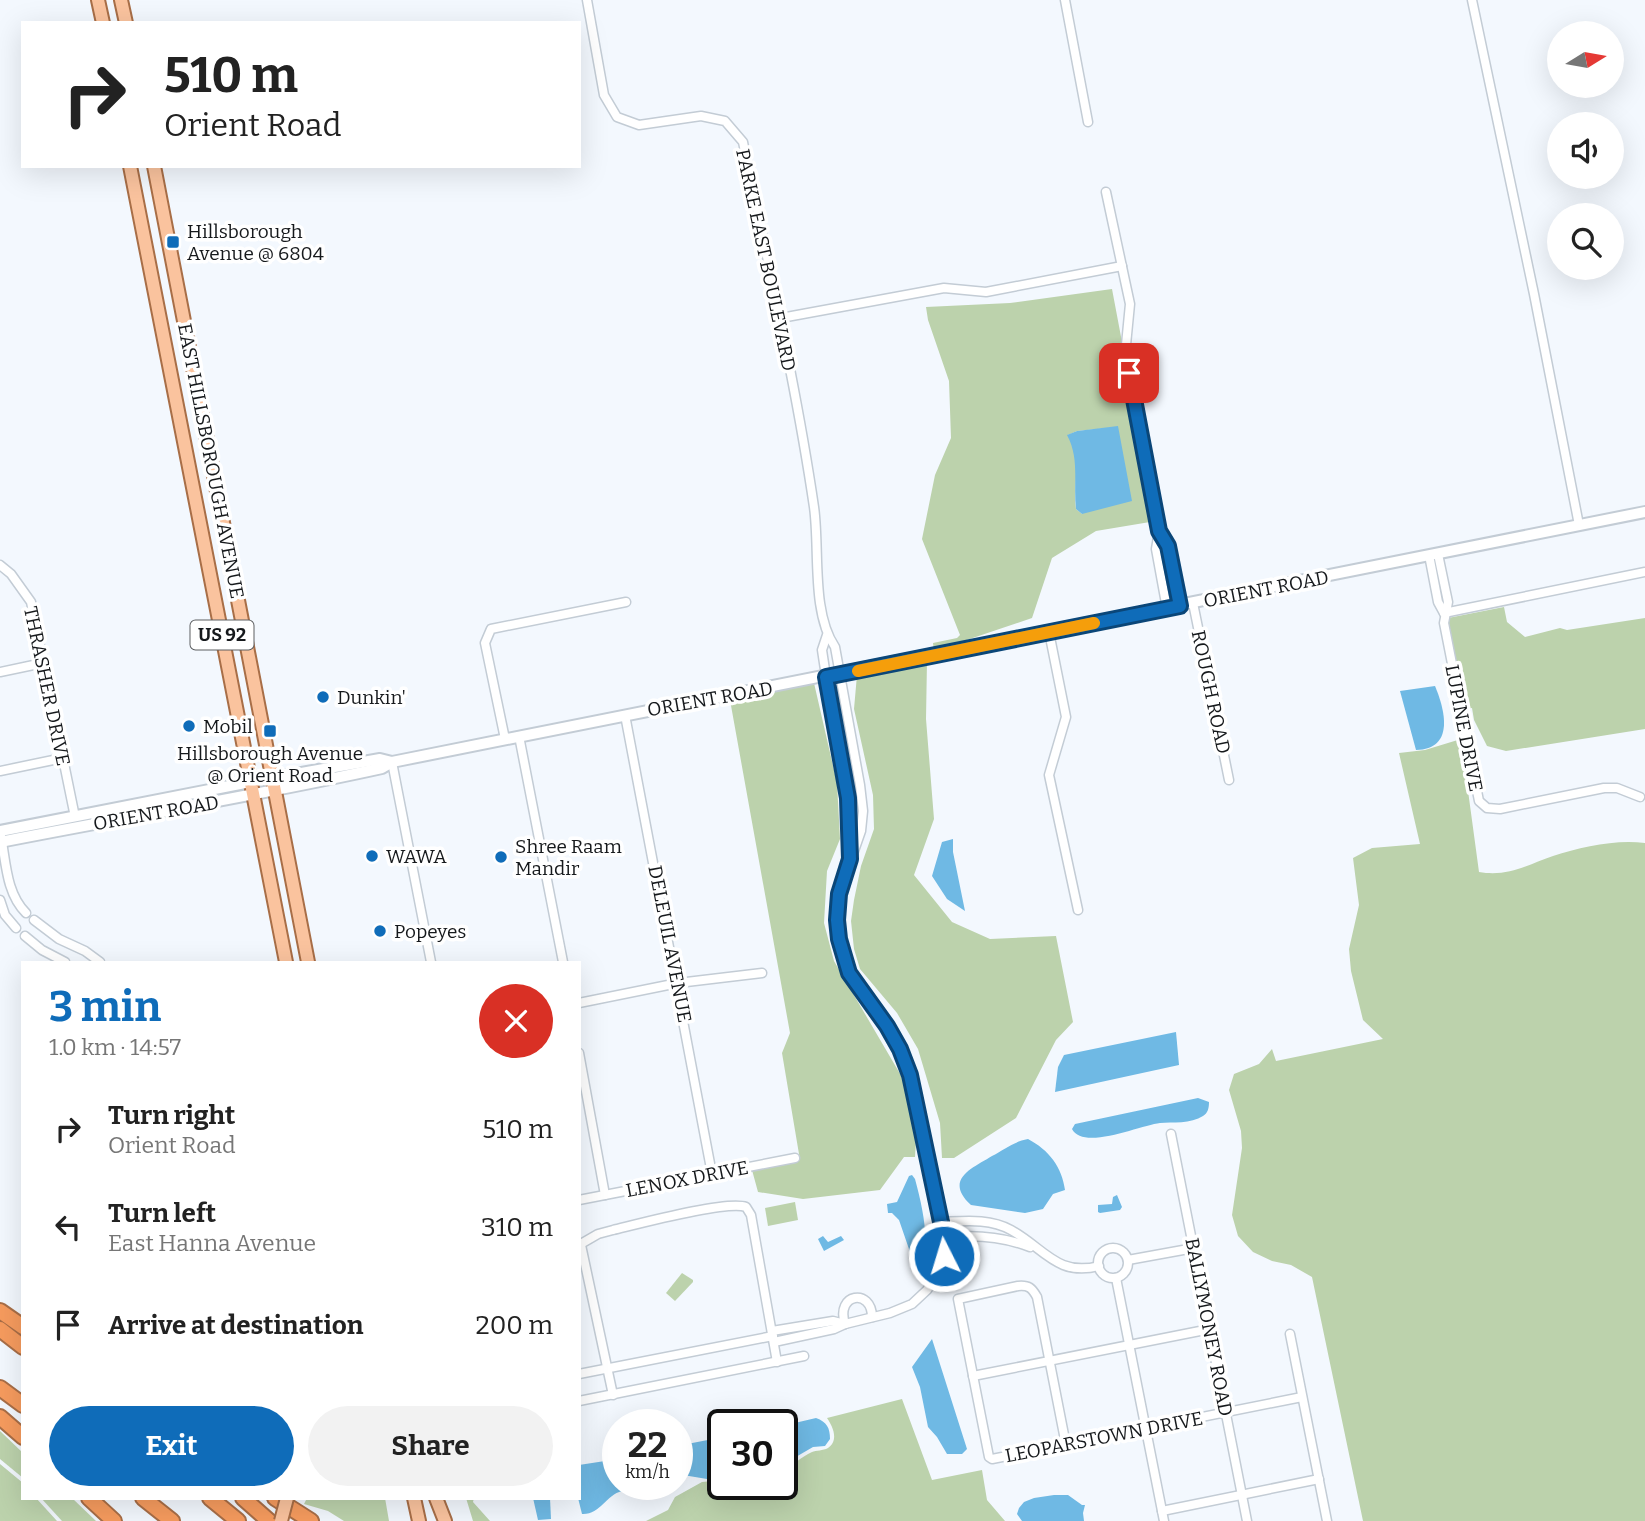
<!DOCTYPE html>
<html lang="en">
<head>
<meta charset="utf-8">
<style>
  :root { --surface:#fff; --page:#f2f2f2; --text:#222; --muted:#767676; --accent:#0f6cb9 }
  body { margin:0; font-family:Bitter,serif; background:var(--page); color:var(--text); height:100vh; display:flex; flex-direction:column; font-size:26px; white-space:nowrap }
  * { box-sizing:border-box; margin:0 }
  p { font-size:23px; color:var(--muted) }
  .icon { flex:none; width:38px; height:38px; fill:none; stroke:currentColor; stroke-width:2; stroke-linecap:round; stroke-linejoin:round }
  .map { position:relative; flex:1; overflow:hidden }
  .side { position:absolute; left:21px; top:961px; width:560px; height:539px; display:flex; flex-direction:column; background:var(--surface); border-radius:0px; box-shadow:0 7px 28px #0002 }
  .side>* { flex:none }
  .banner { position:absolute; left:21px; top:21px; width:560px; height:147px; border-radius:0px; box-shadow:0 7px 28px #0002; background:#fff; color:var(--text); overflow:hidden }
  .needle { width:46px; rotate:79deg }
  .buttons { position:absolute; left:1547px; top:21px; display:grid; gap:14px }
  .buttons a { display:grid; place-items:center; width:77px; height:77px; border-radius:50%; background:var(--surface); box-shadow:0 7px 28px #0002; font-size:35px }
  .speed { position:absolute; left:602px; top:1409px; display:flex; gap:14px; font-size:35px; font-weight:700; text-align:center }
  .speed>* { display:grid; place-content:center; width:91px; height:91px; border-radius:50%; background:var(--surface); box-shadow:0 7px 28px #0002; line-height:1 }
  .speed small { font-size:18px; font-weight:400 }
  .speed .limit { border:4px solid #111; border-radius:10px; background:#fff; color:#111 }
  .pin { position:absolute; display:grid; place-items:center; width:60px; height:60px; color:#fff; margin:-30px; border-radius:14px; box-shadow:0 4px 10px #0006 }
  .me { position:absolute; width:77px; margin:-38px; rotate:355deg; stroke-linejoin:round; filter:drop-shadow(0 0 5px #0008) }
  .turn { display:flex; align-items:center; gap:24px; height:147px; padding:0 28px; font-size:32px }
  .turn .icon { width:91px; height:91px; stroke-width:2.5 }
  .turn b { display:block; font-size:49px; line-height:60px }
  .round { display:grid; place-items:center; flex:none; width:74px; height:74px; border-radius:37px; background:var(--page) }
  .headline { display:flex; align-items:center; justify-content:space-between; height:119px; padding:0 28px }
  h1 { font-size:42px; font-weight:700; line-height:52px; color:var(--accent) }
  .action { display:flex; gap:14px; margin-top:auto; padding:14px 28px }
  .action a { flex:1; height:80px; border-radius:42px; background:var(--accent); color:#fff; font-size:28px; font-weight:700; line-height:80px; text-align:center }
  .action a+a { background:var(--page); color:var(--text) }
  ul { padding:0; list-style:none }
  li { display:flex; align-items:center; gap:21px; height:98px; padding:0 28px }
  li div { flex:1 }
  li b { display:block; font-size:26px }
  li em { font-style:normal }
  .map>svg:first-child { display:block }
  .green { fill:#bcd2ac; fill-rule:evenodd }
  .water { fill:#6fb9e4 }
  .lines { fill:none; stroke-linecap:round; stroke-linejoin:round }
  .street-casing { stroke:#c3ccd5; stroke-width:11 }
  .secondary-casing { stroke:#c3ccd5; stroke-width:14 }
  .primary-casing { stroke:#a86e47; stroke-width:16 }
  .highway-casing { stroke:#a86e47; stroke-width:18 }
  .street { stroke:#fff; stroke-width:8 }
  .secondary { stroke:#fff; stroke-width:10 }
  .primary { stroke:#fac39e; stroke-width:12 }
  .highway { stroke:#f69b5e; stroke-width:14 }
  .primary-bridge-casing { stroke:#a86e47; stroke-width:16; stroke-linecap:butt }
  .primary-bridge { stroke:#fac39e; stroke-width:12 }
  .route-casing { stroke:#0a4678; stroke-width:18 }
  .route { stroke:#0f6cb9; stroke-width:12 }
  .slow { stroke:#f59e0b; stroke-width:12 }
  .poi-dot { fill:#0f6cb9; stroke:#fff; stroke-width:2.5 }
  .labels { text-anchor:middle; dominant-baseline:central; stroke-width:7; stroke-linejoin:round; paint-order:stroke }
  .shield { fill:#fff; stroke:#5c5e60; stroke-width:2 }
  .shield-label { font-size:18px; font-weight:bold; fill:#16191c }
  .poi-label { font-size:19px; fill:#16191c; stroke:#fff; text-anchor:start }
  .street-label { font-size:19px; fill:#16191c; stroke:#fff }
</style>
</head>
<body>
<div class="map">
<svg width="1645" height="1521" viewBox="0 0 1645 1521">
  <rect width="100%" height="100%" fill="#f3f8fe"/>
  <g class="green">
    <path d="M1112,289L1122,342L1121,356L1152,518L1150,522L1096,531L1052,558L1032,618L934,651L933,643L957,638L960,635L922,539L935,475L951,438L949,381L928,320L926,307L1010,303ZM1118,427L1082,514L1076,509C1073,490 1079,469 1075,451C1073,445 1070,440 1068,435L1077,431Z"/>
    <polygon points="1504,607 1507,622 1525,637 1560,628 1567,630 1645,618 1645,729 1506,751 1487,746 1474,720 1472,708 1465,709 1448,618"/>
    <polygon points="927,661 926,719 934,819 914,875 952,922 990,939 1056,936 1073,1022 1056,1040 1016,1118 954,1158 942,1158 940,1123 918,1049 897,1013 860,969 854,949 851,921 854,900 861,866 874,829 873,795 854,709 857,675"/>
    <polygon points="814,683 837,783 840,839 827,871 824,923 834,961 906,1084 917,1123 915,1157 904,1157 880,1190 803,1199 758,1192 752,1170 800,1160 782,1053 790,1033 730,700"/>
    <path d="M1461,739L1479,872C1508,877 1527,865 1553,856C1581,847 1616,839 1645,843V1521H1363L1312,1277L1291,1265L1272,1261L1253,1252L1238,1236L1232,1215L1242,1148L1241,1131L1229,1090L1234,1074L1259,1064L1272,1049L1276,1061L1383,1039L1363,1020L1351,971L1349,949L1359,905L1353,858L1372,848L1420,844L1399,753L1425,750Z"/>
    <polygon points="795,1202 798,1220 768,1226 765,1208"/>
    <polygon points="682,1273 693,1280 693,1282 675,1301 666,1293"/>
    <path d="M902,1399L932,1480L982,1470L987,1500L1005,1521H646L668,1510L675,1497L702,1482L723,1480V1484H782V1469C794,1465 801,1457 812,1452C816,1450 823,1451 828,1448C839,1440 833,1427 827,1418Z"/>
    <polygon points="0,1431 23,1453 23,1478 0,1459"/>
    <polygon points="0,1464 23,1483 23,1498 36,1498 57,1521 0,1521"/>
    <polygon points="41,1498 72,1498 96,1521 62,1521"/>
    <polygon points="307,1498 385,1498 389,1521 344,1521 328,1511 304,1504"/>
    <polygon points="466,1498 474,1498 473,1502 490,1521 473,1521"/>
  </g>
  <g class="water">
    <path d="M1118,426L1132,501L1082,514L1076,509C1073,483 1080,459 1067,435L1077,431Z"/>
    <path d="M1435,686C1445,710 1455,749 1416,750L1400,691Z"/>
    <polygon points="953,839 953,852 965,911 947,899 932,876 942,842"/>
    <polygon points="1176,1032 1179,1065 1055,1092 1058,1067 1064,1055"/>
    <path d="M1198,1098L1209,1102C1209,1108 1208,1113 1203,1116C1191,1124 1172,1122 1160,1123C1141,1125 1083,1151 1072,1129L1075,1124Z"/>
    <path d="M1028,1139C1049,1150 1062,1167 1065,1190L1053,1194L1043,1209L1025,1213L971,1205C943,1179 973,1168 992,1156C1005,1149 1013,1142 1028,1139Z"/>
    <path d="M912,1175L915,1179C924,1213 931,1244 919,1278L899,1220L892,1213H888L887,1204L897,1202L909,1176Z"/>
    <polygon points="1117,1195 1122,1207 1120,1210 1100,1213 1098,1212 1098,1205 1112,1204 1113,1197"/>
    <polygon points="823,1236 828,1242 841,1236 844,1240 824,1251 818,1239"/>
    <polygon points="932,1339 967,1449 962,1454 947,1454 937,1437 928,1427 920,1387 912,1367"/>
    <path d="M816,1418C827,1422 830,1428 830,1439L825,1446L813,1447L782,1465V1426Z"/>
    <polygon points="723,1437 723,1477 707,1479 677,1474 677,1446"/>
    <path d="M618,1459V1484H653L645,1492C638,1492 628,1490 622,1491C606,1495 600,1515 582,1514L578,1498L579,1465Z"/>
    <polygon points="1054,1495 1068,1495 1082,1505 1085,1505 1083,1513 1084,1521 1022,1521 1017,1514 1019,1508 1024,1502 1034,1498"/>
    <polygon points="533,1498 550,1498 551,1519 538,1520"/>
  </g>
  <g class="lines">
    <defs>
      <g id="street">
        <path d="M587,0L604,95L617,117L639,125L701,116L725,121L743,142C768,264 796,385 814,507C820,549 811,612 835,647L860,785L863,811L861,831L839,894L837,920L839,939L849,973L887,1026L900,1049L910,1075L943,1234L944,1256L938,1273L927,1290L912,1304L890,1313L845,1324L834,1329L774,1342"/>
        <polyline points="1065,0 1088,122"/>
        <polyline points="1472,0 1534,294 1579,525"/>
        <polyline points="1106,192 1130,304 1125,355 1159,531 1169,546 1180,606"/>
        <polyline points="781,318 944,288 986,292 1122,266"/>
        <polyline points="1159,531 1156,549 1167,609"/>
        <polyline points="1438,554 1448,602 1444,623 1479,801 1487,808 1500,809 1604,788 1617,788 1640,797"/>
        <polyline points="1429,555 1438,602 1444,613"/>
        <polyline points="0,565 11,574 31,602 75,817"/>
        <polyline points="1193,603 1229,780"/>
        <polyline points="1444,613 1645,572"/>
        <polyline points="1049,632 1066,717 1049,775 1078,910"/>
        <polyline points="827,635 822,650 832,716 848,798 850,856"/>
        <polyline points="0,672 43,663"/>
        <polyline points="625,715 712,1174"/>
        <polyline points="519,736 563,962"/>
        <polyline points="505,739 485,643 491,629 626,602"/>
        <polyline points="392,762 431,962"/>
        <polyline points="0,771 63,758"/>
        <path d="M1,836C6,862 6,893 26,913"/>
        <polyline points="0,900 5,915 16,928"/>
        <polyline points="34,920 59,939 85,951 100,962"/>
        <polyline points="25,936 42,950 65,962"/>
        <polyline points="579,1003 678,983 762,973"/>
        <polyline points="579,1053 605,1195"/>
        <polyline points="1171,1134 1247,1521"/>
        <polyline points="579,1200 795,1158"/>
        <path d="M941,1222C965,1221 990,1218 1011,1230C1044,1248 1057,1277 1099,1266"/>
        <path d="M944,1238C974,1234 1001,1236 1030,1247"/>
        <path d="M579,1245L598,1234L613,1230C638,1224 727,1200 746,1207L751,1215L777,1362"/>
        <polyline points="581,1245 613,1395"/>
        <circle cx="1113" cy="1263" r="15"/>
        <polyline points="1128,1260 1194,1248"/>
        <polyline points="1116,1278 1164,1521"/>
        <path d="M845,1324C835,1293 872,1288 872,1317"/>
        <polyline points="772,1331 833,1321 845,1324"/>
        <polyline points="1290,1334 1327,1521"/>
        <polyline points="579,1374 773,1336"/>
        <polyline points="973,1376 1210,1329"/>
        <polyline points="579,1401 804,1356"/>
        <path d="M1066,1445L1037,1297C1032,1288 1029,1285 1018,1286L958,1299L989,1457L992,1459C1096,1439 1199,1417 1302,1397"/>
        <polyline points="1162,1511 1319,1479"/>
      </g>
      <g id="secondary">
        <polyline points="0,831 250,782 380,759 392,762"/>
        <path d="M0,842C127,817 255,796 382,768L392,762L1645,512"/>
      </g>
      <g id="primary">
        <polyline points="98,0 103,23"/>
        <polyline points="121,0 126,23"/>
        <polyline points="130,166 286,962"/>
        <polyline points="154,166 308,962"/>
        <polyline points="414,1498 419,1521"/>
        <polyline points="436,1498 445,1521"/>
      </g>
      <g id="highway">
        <polyline points="0,1311 23,1327"/>
        <polyline points="0,1329 23,1347"/>
        <polyline points="0,1388 23,1405"/>
        <polyline points="0,1417 23,1437"/>
        <polyline points="89,1498 114,1521"/>
        <polyline points="143,1498 172,1521"/>
        <polyline points="210,1498 238,1521"/>
        <polyline points="243,1498 269,1521"/>
        <polyline points="275,1498 311,1521"/>
      </g>
    </defs>
    <use href="#street" class="street-casing"/>
    <use href="#secondary" class="secondary-casing"/>
    <use href="#primary" class="primary-casing"/>
    <use href="#highway" class="highway-casing"/>
    <use href="#street" class="street"/>
    <use href="#secondary" class="secondary"/>
    <use href="#primary" class="primary"/>
    <use href="#highway" class="highway"/>
    <defs>
      <polyline id="primary-bridge" points="281,1521 287,1498"/>
    </defs>
    <use href="#primary-bridge" class="primary-bridge-casing"/>
    <use href="#primary-bridge" class="primary-bridge"/>
  </g>
  <g class="lines">
    <defs>
      <polyline id="route" points="944,1256 941,1222 910,1075 900,1049 887,1026 849,973 839,939 837,920 839,894 850,859 848,798 826,677 1180,606 1168,546 1159,531 1129,373"/>
    </defs>
    <use href="#route" class="route-casing"/>
    <use href="#route" class="route"/>
    <polyline class="slow" points="858,671 1094,623"/>
  </g>
  <g class="poi-dot">
    <rect x="166" y="235" width="14" height="14" rx="3.5"/>
    <circle cx="323" cy="697" r="7"/>
    <circle cx="189" cy="726" r="7"/>
    <rect x="263" y="724" width="14" height="14" rx="3.5"/>
    <circle cx="372" cy="856" r="7"/>
    <circle cx="501" cy="857" r="7"/>
    <circle cx="380" cy="931" r="7"/>
  </g>
  <g class="labels">
    <rect class="shield" x="190.5" y="620.5" width="63" height="29" rx="5"/>
    <g class="shield-label">
      <text x="222" y="635">US 92</text>
    </g>
    <g class="poi-label">
      <text x="187" y="231">Hillsborough<tspan x="187" dy="22">Avenue @ 6804</tspan></text>
      <text x="337" y="697">Dunkin'</text>
      <text x="203" y="726">Mobil</text>
      <text x="270" y="753" text-anchor="middle">Hillsborough Avenue<tspan x="270" dy="22">@ Orient Road</tspan></text>
      <text x="515" y="846">Shree Raam<tspan x="515" dy="22">Mandir</tspan></text>
      <text x="386" y="856">WAWA</text>
      <text x="394" y="931">Popeyes</text>
    </g>
    <g class="street-label">
      <text transform="translate(766 260) rotate(78)">PARKE EAST BOULEVARD</text>
      <text transform="translate(211 461) rotate(79)">EAST HILLSBOROUGH AVENUE</text>
      <text transform="translate(1266 589) rotate(-11)">ORIENT ROAD</text>
      <text transform="translate(47 686) rotate(78)">THRASHER DRIVE</text>
      <text transform="translate(1211 692) rotate(78)">ROUGH ROAD</text>
      <text transform="translate(710 699) rotate(-10)">ORIENT ROAD</text>
      <text transform="translate(1464 728) rotate(79)">LUPINE DRIVE</text>
      <text transform="translate(156 813) rotate(-10)">ORIENT ROAD</text>
      <text transform="translate(670 944) rotate(79)">DELEUIL AVENUE</text>
      <text transform="translate(687 1179) rotate(-11)">LENOX DRIVE</text>
      <text transform="translate(1209 1327) rotate(79)">BALLYMONEY ROAD</text>
      <text transform="translate(1104 1437) rotate(-11)">LEOPARSTOWN DRIVE</text>
    </g>
  </g>
</svg>
<div class="buttons">
<a><svg class="needle" viewBox="-14 -14 28 28"><path d="M0-13l5 13h-10z" fill="#e53935"/><path d="M0 13l5-13h-10z" fill="#767676"/></svg></a>
<a><svg class="icon" aria-label="sound" viewBox="0 0 24 24"><path d="M4 9h4l5-4v14l-5-4H4zM17 9q2 3 0 6"/></svg></a>
<a><svg class="icon" aria-label="search" viewBox="0 0 24 24"><circle cx="10" cy="10" r="6"/><path d="M15 15l6 6"/></svg></a>
</div>
<div class="speed"><div>22<small>km/h</small></div><div class="limit">30</div></div>
<div class="pin" style="left:1129px;top:373px;background:#d93025"><svg class="icon" aria-label="arrive" viewBox="0 0 24 24"><path d="M6 21V4h12l-3 4 3 4H6"/></svg></div>
<svg class="me" style="left:944px;top:1256px" viewBox="-20 -20 40 40"><circle r="17" fill="#0f6cb9" stroke="#fff" stroke-width="3"/><path d="M0-11L8 9 0 5-8 9z" fill="#fff"/></svg>
<div class="banner">
<div class="turn"><svg class="icon" aria-label="right" viewBox="0 0 24 24"><path d="M7 20v-9h11M14 6l5 5-5 5"/></svg><div><b>510 m</b>Orient Road</div></div>
</div>
<section class="side">
<div class="headline"><div><h1>3 min</h1><p>1.0 km · 14:57</p></div><a class="round" style="background:#d93025;color:#fff"><svg class="icon" aria-label="close" viewBox="0 0 24 24"><path d="M6 6l12 12M18 6L6 18"/></svg></a></div>
<ul>
<li><svg class="icon" aria-label="right" viewBox="0 0 24 24"><path d="M7 20v-9h11M14 6l5 5-5 5"/></svg><div><b>Turn right</b><p>Orient Road</p></div><em>510 m</em></li>
<li><svg class="icon" aria-label="left" viewBox="0 0 24 24"><path d="M17 20v-9H6M10 6l-5 5 5 5"/></svg><div><b>Turn left</b><p>East Hanna Avenue</p></div><em>310 m</em></li>
<li><svg class="icon" aria-label="arrive" viewBox="0 0 24 24"><path d="M6 21V4h12l-3 4 3 4H6"/></svg><div><b>Arrive at destination</b></div><em>200 m</em></li>
</ul>
<div class="action"><a>Exit</a><a>Share</a></div>
</section>
</div>
</body>
</html>
